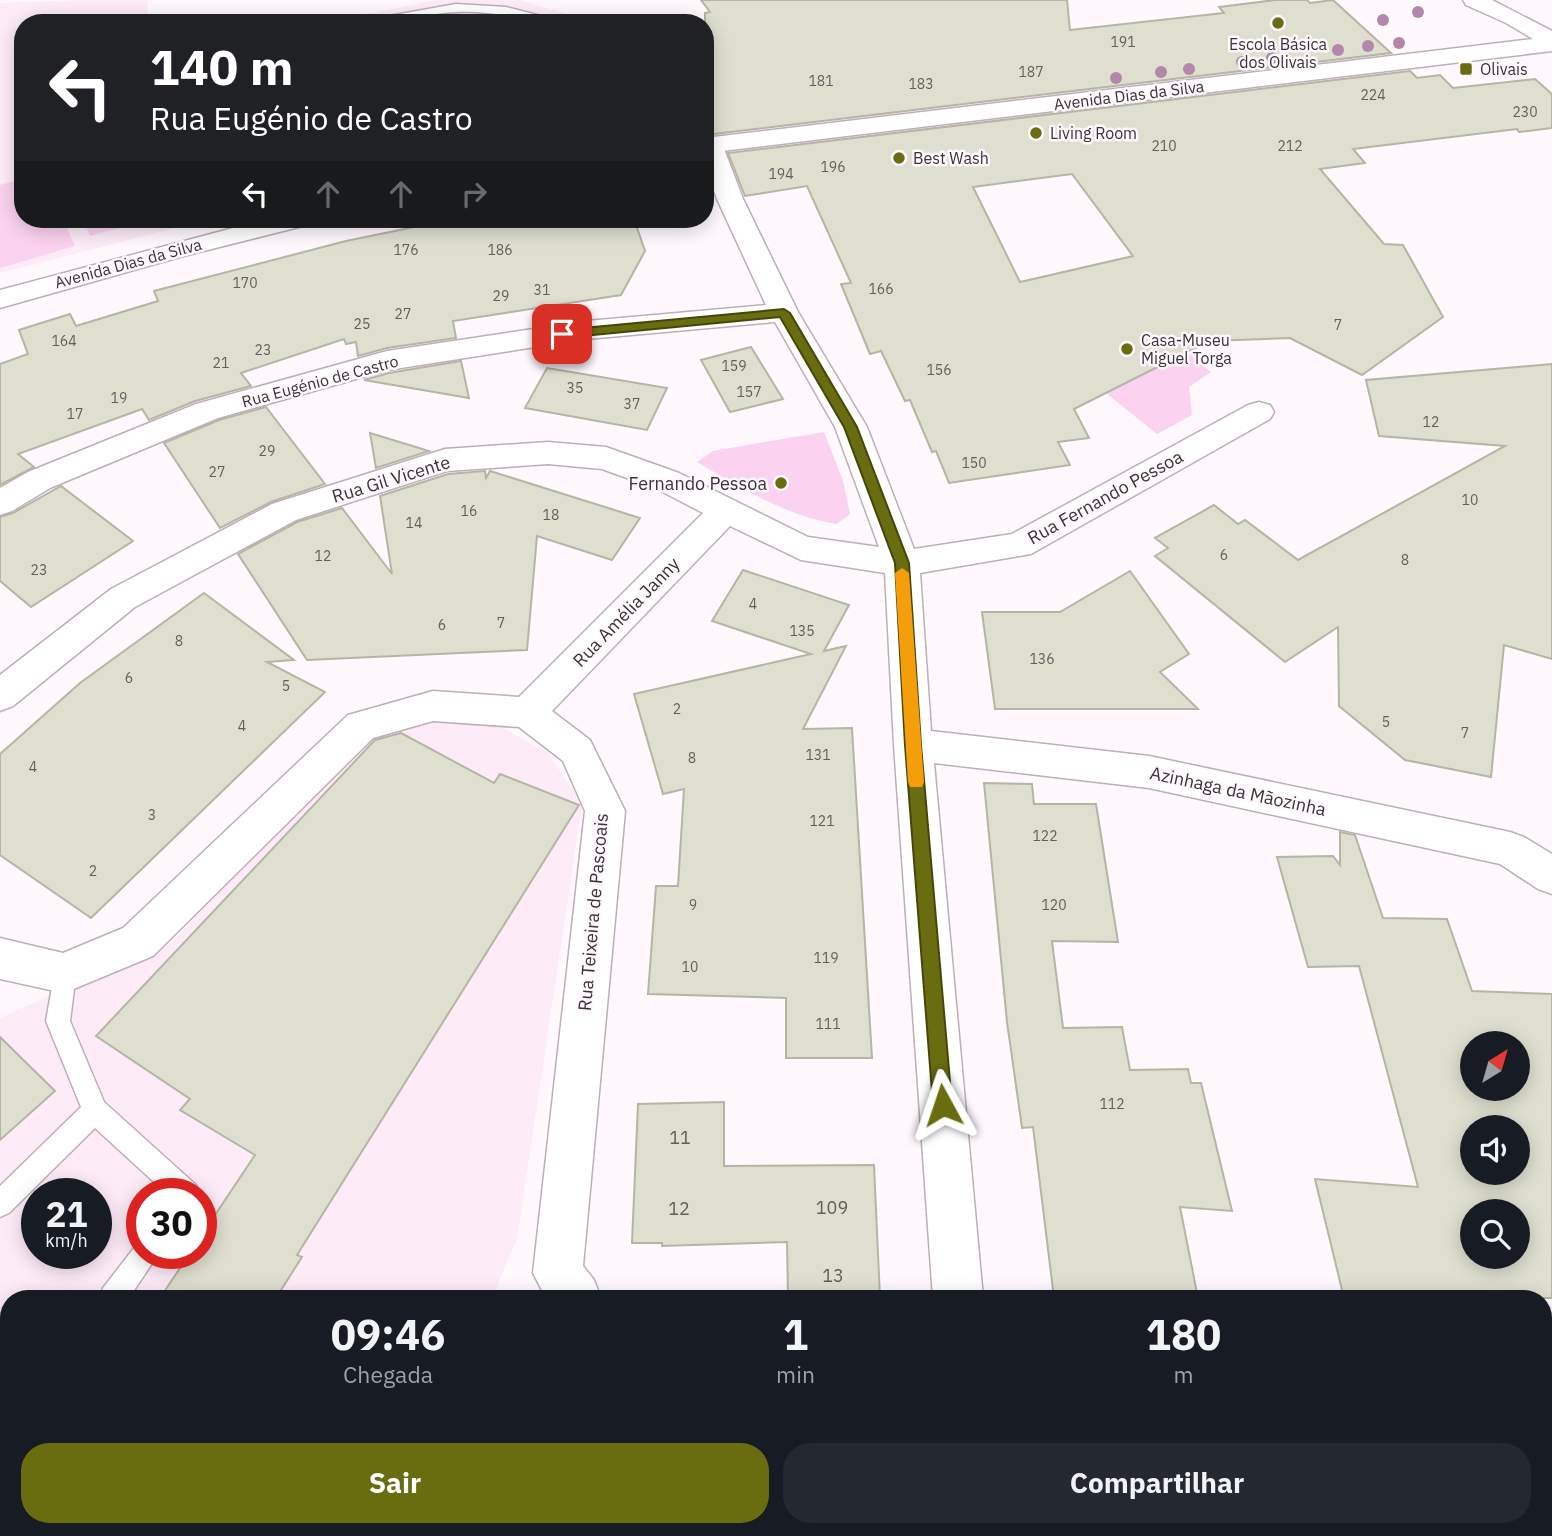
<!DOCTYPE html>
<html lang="pt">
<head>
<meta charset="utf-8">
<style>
  :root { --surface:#171b24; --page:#242831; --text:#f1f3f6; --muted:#9ea1a6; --accent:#6a6d0f }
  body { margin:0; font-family:"IBM Plex Sans",sans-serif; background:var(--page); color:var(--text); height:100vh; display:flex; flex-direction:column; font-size:26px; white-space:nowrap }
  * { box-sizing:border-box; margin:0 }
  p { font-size:23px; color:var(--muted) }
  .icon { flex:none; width:38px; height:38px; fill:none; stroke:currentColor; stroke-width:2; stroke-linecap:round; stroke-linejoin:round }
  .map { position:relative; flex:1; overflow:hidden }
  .side { position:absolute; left:0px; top:1290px; width:1552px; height:247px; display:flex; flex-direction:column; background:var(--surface); border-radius:28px 28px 0 0; box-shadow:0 4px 18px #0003 }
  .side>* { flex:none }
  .banner { position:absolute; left:14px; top:14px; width:700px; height:214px; border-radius:28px; box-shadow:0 4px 18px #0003; background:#202124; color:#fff; overflow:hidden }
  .needle { width:46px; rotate:37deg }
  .buttons { position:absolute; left:1460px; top:1031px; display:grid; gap:14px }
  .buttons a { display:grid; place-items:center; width:70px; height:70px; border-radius:50%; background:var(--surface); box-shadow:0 4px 18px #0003; font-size:35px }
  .speed { position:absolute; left:21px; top:1178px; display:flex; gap:14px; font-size:35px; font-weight:700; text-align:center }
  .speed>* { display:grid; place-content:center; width:91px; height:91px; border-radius:50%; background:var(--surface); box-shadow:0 4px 18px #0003; line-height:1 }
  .speed small { font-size:18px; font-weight:400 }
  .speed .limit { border:10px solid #d22; background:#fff; color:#111 }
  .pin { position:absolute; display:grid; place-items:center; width:60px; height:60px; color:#fff; margin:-30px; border-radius:14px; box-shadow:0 4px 10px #0006 }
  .me { position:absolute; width:77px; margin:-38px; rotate:355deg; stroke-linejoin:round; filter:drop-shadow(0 0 5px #0008) }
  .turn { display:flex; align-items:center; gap:24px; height:147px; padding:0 21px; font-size:32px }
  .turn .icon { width:91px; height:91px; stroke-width:2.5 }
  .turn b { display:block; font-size:49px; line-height:60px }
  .lanes { display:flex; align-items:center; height:66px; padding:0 21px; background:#0003; justify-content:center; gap:35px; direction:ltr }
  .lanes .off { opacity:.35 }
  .eta { display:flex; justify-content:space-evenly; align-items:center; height:119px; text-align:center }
  .eta b { font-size:42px; font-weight:700; line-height:49px }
  .cta { display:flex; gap:14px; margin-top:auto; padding:14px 21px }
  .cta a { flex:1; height:80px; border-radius:28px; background:var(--accent); color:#fff; font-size:28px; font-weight:700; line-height:80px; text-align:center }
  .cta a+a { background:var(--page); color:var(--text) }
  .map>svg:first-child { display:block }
  .built { fill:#feebf8; fill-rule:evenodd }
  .green { fill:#fbd2ef }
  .building { fill:#dedfcf; stroke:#b4b5a5; stroke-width:2; fill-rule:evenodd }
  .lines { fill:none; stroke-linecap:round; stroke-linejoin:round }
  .service-casing { stroke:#beaeb9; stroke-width:3 }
  .minor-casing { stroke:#beaeb9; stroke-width:3 }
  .tertiary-casing { stroke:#beaeb9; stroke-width:3 }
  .service { fill:#fff; fill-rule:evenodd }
  .minor { fill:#fff; fill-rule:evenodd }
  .tertiary { fill:#fff; fill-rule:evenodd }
  .tree { fill:#b487aa }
  .route { fill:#6a6d0f; stroke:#45470a; stroke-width:2 }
  .slow { fill:#f59e0b }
  .poi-dot { fill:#6a6d0f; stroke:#fff8fd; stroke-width:2.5 }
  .labels { text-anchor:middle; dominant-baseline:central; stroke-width:5; stroke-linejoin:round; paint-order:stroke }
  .number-label { font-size:14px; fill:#625e5d }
  .far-poi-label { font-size:16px; fill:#393337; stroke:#fff8fd; text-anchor:start }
  .far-street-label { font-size:16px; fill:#393337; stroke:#fff8fd }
  .street-label { font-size:18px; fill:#393337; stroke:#fff8fd }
  .poi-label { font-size:18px; fill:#393337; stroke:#fff8fd; text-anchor:end }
  .near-number-label { font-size:18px; fill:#625e5d }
</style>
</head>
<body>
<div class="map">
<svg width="1552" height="1536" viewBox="0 0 1552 1536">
  <rect width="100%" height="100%" fill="#fff8fd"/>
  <g class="built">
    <polygon points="83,0 147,0 148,23 23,23 23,219 210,219 0,273 0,3"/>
    <polygon points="437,0 521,0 573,16 581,23 322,23"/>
    <path d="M432,722L494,724L548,752L582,805L517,1239L492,1298H9V1528H275L271,1536H0V1018L171,942L373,734ZM37,1194H96V1253H37ZM142,1194H201V1253H142Z"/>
  </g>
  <g class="green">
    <polygon points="23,179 23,219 63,219 75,246 0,268 0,185"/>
    <polygon points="82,219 144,219 145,221 90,236"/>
    <polygon points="1135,308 1211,372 1189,387 1192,415 1157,434 1101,389"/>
    <path d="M824,432L843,481L850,514L837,524C786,516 741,488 697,462L713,451Z"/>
  </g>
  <g class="building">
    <polygon points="701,0 1067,0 1070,30 1224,13 1219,7 1275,0 1307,0 1310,3 1333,0 1391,53 705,135 705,13 710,12"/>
    <path d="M1410,71L1417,78L1440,75L1453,88L1535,79L1552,94V128L1519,132L1517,129L1353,149L1365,163L1320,169L1384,244L1403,245L1443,317L1362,375L1290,338L1209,341L1074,409L1089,438L1058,442L1070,465L949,483L936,451L932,452L910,400L905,401L881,351L870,354L841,284L851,283L807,186L745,196L728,153ZM1072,174L1133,256L1020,282L973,187Z"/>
    <polygon points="453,219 634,219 645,251 621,295 453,321 456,338 387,348 358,356 356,342 346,344 344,339 241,373 251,386 195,401 149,420 142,409 18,454 34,467 0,485 0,364 28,354 19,330 70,314 76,326 158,301 154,291 346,241"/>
    <polygon points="751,347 783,399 730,412 701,360"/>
    <polygon points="461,361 469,398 364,380 389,373"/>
    <polygon points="1552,364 1552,659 1504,645 1491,777 1405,760 1339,706 1338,627 1285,662 1155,556 1168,548 1155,538 1214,505 1238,524 1245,520 1298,560 1505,446 1379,436 1366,380"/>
    <polygon points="547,368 667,388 647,430 525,408"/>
    <polygon points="266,407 325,484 271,502 220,528 164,443 219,420"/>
    <polygon points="370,433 429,451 376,468"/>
    <polygon points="485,471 486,478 490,471 640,518 612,560 537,536 527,650 307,660 238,554 297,522 342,508 392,574 380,496 448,474"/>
    <polygon points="61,486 133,541 31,607 0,581 0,517 13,513"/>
    <polygon points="743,570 849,605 824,651 846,646 803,729 852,728 872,1058 786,1058 786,998 648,994 656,886 678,886 684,789 663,794 634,694 811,654 712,621"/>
    <polygon points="1130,571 1189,654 1160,672 1198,709 995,709 982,612 1060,612"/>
    <polygon points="204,593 294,660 267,662 325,692 91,918 0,855 0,754 80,683"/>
    <polygon points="401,733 494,783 500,774 579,805 297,1255 302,1257 276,1298 160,1298 190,1253 201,1253 201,1236 255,1155 180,1110 190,1099 96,1036 375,740"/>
    <polygon points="984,783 1032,784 1034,804 1096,804 1118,942 1052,941 1063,1028 1122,1027 1130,1070 1188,1069 1191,1083 1201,1083 1232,1211 1180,1207 1198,1298 1054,1298 1033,1127 1022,1128 1007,1022"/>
    <path d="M1340,832L1355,835L1383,918L1447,919L1472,991L1552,994V1298H1344L1315,1179L1418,1187L1359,966L1308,967L1277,857L1333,856L1340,865ZM1472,1043H1517V1088H1472ZM1472,1127H1517V1172H1472ZM1472,1211H1517V1256H1472Z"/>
    <polygon points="0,1037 55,1091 0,1140"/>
    <polygon points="724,1102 724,1166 874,1165 880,1298 788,1298 787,1242 662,1246 662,1243 632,1243 638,1104"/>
  </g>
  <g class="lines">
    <defs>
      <g id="service">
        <path d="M456,4L506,7L569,23C531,23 495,10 457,12C426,13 397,23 366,23L372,19Z"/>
        <polygon points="64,962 72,965 76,973 70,1021 104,1102 196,1185 200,1194 167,1194 95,1128 9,1213 0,1217 0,1186 81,1107 46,1021 56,965"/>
        <polygon points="142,1241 142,1253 159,1253 129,1298 100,1298 103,1288 137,1244"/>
        <polygon points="9,1429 9,1466 0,1470 0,1432"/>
      </g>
      <g id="minor">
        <polygon points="710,138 719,141 723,146 743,199 798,312 867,427 914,549 1012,534 1248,405 1259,402 1270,405 1274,412 1270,419 1031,554 920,573 931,731 1149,756 1510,832 1524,837 1552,854 1552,894 1538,889 1500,864 1149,788 934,763 983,1298 933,1298 894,745 885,573 801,560 730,526 552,711 590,740 625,811 583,1266 594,1280 601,1298 546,1298 533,1273 585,811 563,761 519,727 433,721 373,738 153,956 64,993 0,979 0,938 63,953 123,928 348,715 433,691 519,697 703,513 657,489 602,469 548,464 447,471 296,520 135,607 13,706 0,711 0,675 111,589 272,504 445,449 548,442 606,447 679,473 808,537 879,547 835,427 775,322 587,339 388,370 218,418 50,488 12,511 0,515 0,488 28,472 196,404 387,351 587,321 766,305 717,199 705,167 705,140"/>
        <polygon points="949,1528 1003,1528 1005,1536 949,1536"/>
      </g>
      <g id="tertiary">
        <polygon points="1463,0 1492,0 1552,31 1552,51 705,153 705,138 1533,39 1506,23 1466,5"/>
        <polygon points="267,219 311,219 307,225 180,257 0,308 0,290"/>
      </g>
    </defs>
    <use href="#service" class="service-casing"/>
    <use href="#minor" class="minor-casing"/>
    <use href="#tertiary" class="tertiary-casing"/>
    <use href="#service" class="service"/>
    <use href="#minor" class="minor"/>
    <use href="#tertiary" class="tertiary"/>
  </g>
  <g class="tree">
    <circle cx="1418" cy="12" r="6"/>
    <circle cx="1383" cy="20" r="6"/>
    <circle cx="1399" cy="43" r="6"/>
    <circle cx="1368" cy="46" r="6"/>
    <circle cx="1338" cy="50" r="6"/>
    <circle cx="1272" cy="58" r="6"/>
    <circle cx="1242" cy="62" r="6"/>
    <circle cx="1189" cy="69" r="6"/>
    <circle cx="1161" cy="72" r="6"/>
    <circle cx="1116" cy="78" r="6"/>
  </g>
  <polygon class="route" points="784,309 790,313 857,427 909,563 921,745 952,1105 949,1111 943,1114 936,1111 933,1105 905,745 895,563 844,427 780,317 562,338 556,334 562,330"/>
  <polygon class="slow" points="902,568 909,573 924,782 922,787 910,787 908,782 895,573"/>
  <g class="poi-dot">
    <circle cx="1278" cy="23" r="7"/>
    <rect x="1459" y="62" width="14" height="14" rx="3.5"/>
    <circle cx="1036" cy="133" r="7"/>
    <circle cx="899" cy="158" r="7"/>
    <circle cx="1127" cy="349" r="7"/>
    <circle cx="781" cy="483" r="7"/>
  </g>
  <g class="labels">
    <g class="number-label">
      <text x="1123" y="42">191</text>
      <text x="1031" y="72">187</text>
      <text x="821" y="81">181</text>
      <text x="921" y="84">183</text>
      <text x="1373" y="95">224</text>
      <text x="1525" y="112">230</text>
      <text x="1164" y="146">210</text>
      <text x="1290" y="146">212</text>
      <text x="833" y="167">196</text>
      <text x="781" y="174">194</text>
      <text x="406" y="250">176</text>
      <text x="500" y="250">186</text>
      <text x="245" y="283">170</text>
      <text x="881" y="289">166</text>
      <text x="542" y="290">31</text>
      <text x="501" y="296">29</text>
      <text x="403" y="314">27</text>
      <text x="362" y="324">25</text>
      <text x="1338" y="325">7</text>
      <text x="64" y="341">164</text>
      <text x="263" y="350">23</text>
      <text x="221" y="363">21</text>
      <text x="734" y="366">159</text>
      <text x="939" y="370">156</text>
      <text x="575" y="388">35</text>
      <text x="749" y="392">157</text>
      <text x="119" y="398">19</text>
      <text x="632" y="404">37</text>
      <text x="75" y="414">17</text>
      <text x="1431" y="422">12</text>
      <text x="267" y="451">29</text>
      <text x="974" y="463">150</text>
      <text x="217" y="472">27</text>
      <text x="1470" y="500">10</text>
      <text x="469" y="511">16</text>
      <text x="551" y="515">18</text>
      <text x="414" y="523">14</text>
      <text x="1224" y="555">6</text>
      <text x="323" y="556">12</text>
      <text x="1405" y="560">8</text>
      <text x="39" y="570">23</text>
      <text x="753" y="604">4</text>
      <text x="501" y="623">7</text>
      <text x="442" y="625">6</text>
      <text x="802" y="631">135</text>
      <text x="179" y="641">8</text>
      <text x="1042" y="659">136</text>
      <text x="129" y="678">6</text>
      <text x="286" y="686">5</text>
      <text x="677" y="709">2</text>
      <text x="1386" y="722">5</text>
      <text x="242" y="726">4</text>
      <text x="1465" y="733">7</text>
      <text x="818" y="755">131</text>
      <text x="692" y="758">8</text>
      <text x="33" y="767">4</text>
      <text x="152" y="815">3</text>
      <text x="822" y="821">121</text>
      <text x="1045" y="836">122</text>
      <text x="93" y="871">2</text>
      <text x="693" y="905">9</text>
      <text x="1054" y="905">120</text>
      <text x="826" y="958">119</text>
      <text x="690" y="967">10</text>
      <text x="828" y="1024">111</text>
      <text x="1112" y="1104">112</text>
    </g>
    <g class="far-poi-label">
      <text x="1278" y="44" text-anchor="middle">Escola Básica<tspan x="1278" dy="18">dos Olivais</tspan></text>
      <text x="1480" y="69">Olivais</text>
      <text x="1050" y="133">Living Room</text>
      <text x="913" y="158">Best Wash</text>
      <text x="1141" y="340">Casa-Museu<tspan x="1141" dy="18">Miguel Torga</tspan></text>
    </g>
    <g class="far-street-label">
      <text transform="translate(1129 95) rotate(-7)">Avenida Dias da Silva</text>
      <text transform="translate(128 263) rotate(-15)">Avenida Dias da Silva</text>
      <text transform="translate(320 381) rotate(-15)">Rua Eugénio de Castro</text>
    </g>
    <g class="street-label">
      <text transform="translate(391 479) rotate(-17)">Rua Gil Vicente</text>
      <text transform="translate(1105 497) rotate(-29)">Rua Fernando Pessoa</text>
      <text transform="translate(626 612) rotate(-46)">Rua Amélia Janny</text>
      <text transform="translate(1238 791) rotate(12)">Azinhaga da Mãozinha</text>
      <text transform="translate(593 912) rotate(-85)">Rua Teixeira de Pascoais</text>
    </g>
    <g class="poi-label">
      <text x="767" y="483">Fernando Pessoa</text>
    </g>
    <g class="near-number-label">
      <text x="680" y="1137">11</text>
      <text x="832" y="1207">109</text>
      <text x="679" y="1208">12</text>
      <text x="833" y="1275">13</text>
    </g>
  </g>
</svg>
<div class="buttons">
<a><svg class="needle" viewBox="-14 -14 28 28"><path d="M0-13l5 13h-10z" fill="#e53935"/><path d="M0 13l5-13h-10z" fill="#9ea1a6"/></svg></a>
<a><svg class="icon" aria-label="sound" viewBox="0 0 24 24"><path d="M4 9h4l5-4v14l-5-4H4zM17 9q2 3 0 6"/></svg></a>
<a><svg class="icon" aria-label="search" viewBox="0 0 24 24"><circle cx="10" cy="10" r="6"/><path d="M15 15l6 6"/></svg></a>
</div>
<div class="speed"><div>21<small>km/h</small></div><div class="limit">30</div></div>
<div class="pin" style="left:562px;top:334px;background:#d93025"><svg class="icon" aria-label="arrive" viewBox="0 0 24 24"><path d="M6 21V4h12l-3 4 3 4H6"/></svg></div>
<svg class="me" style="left:943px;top:1105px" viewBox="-20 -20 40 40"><path d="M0-17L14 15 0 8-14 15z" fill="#6a6d0f" stroke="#fff" stroke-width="4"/></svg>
<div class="banner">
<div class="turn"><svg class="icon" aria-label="left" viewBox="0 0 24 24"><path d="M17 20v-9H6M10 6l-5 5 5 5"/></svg><div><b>140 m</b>Rua Eugénio de Castro</div></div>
<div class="lanes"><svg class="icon" aria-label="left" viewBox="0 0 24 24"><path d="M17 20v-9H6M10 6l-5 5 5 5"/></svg><svg class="icon off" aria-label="ahead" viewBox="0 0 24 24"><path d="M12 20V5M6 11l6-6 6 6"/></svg><svg class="icon off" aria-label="ahead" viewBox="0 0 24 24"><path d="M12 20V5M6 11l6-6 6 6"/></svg><svg class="icon off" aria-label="right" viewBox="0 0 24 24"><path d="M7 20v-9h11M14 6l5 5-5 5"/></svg></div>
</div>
<section class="side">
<div class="eta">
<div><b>09:46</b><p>Chegada</p></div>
<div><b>1</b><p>min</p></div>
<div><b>180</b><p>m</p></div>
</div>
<div class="cta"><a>Sair</a><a>Compartilhar</a></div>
</section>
</div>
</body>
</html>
